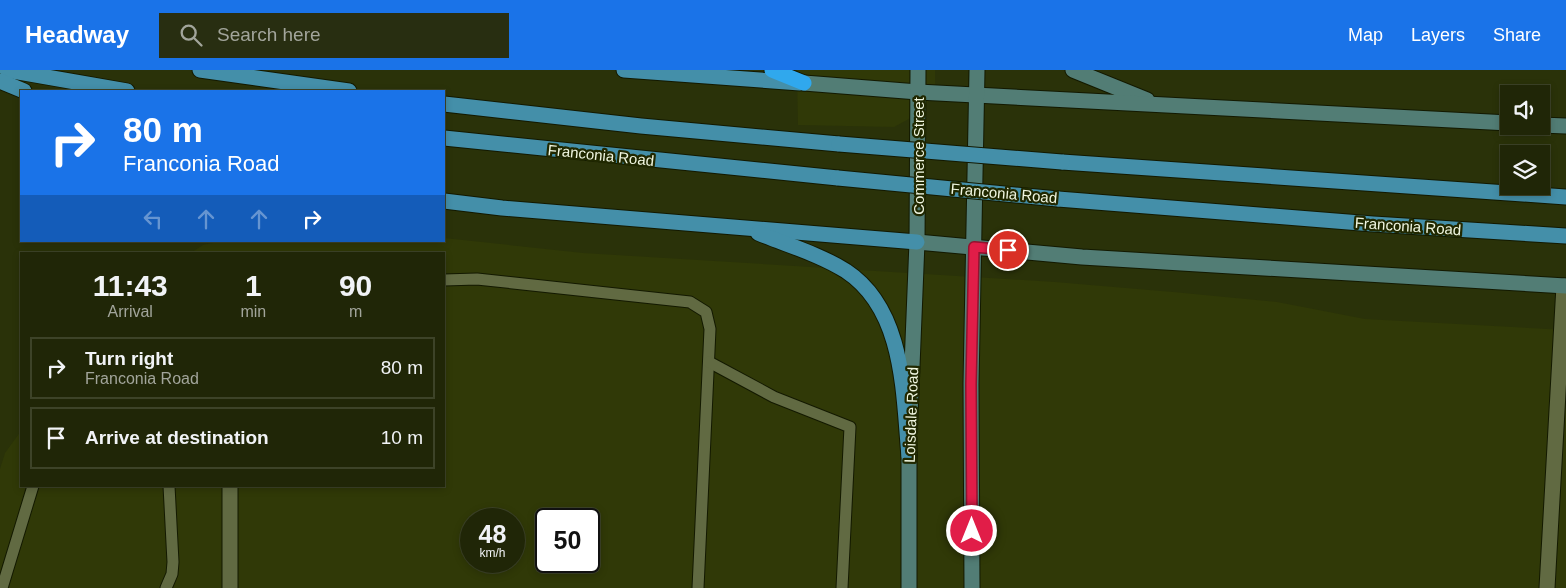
<!DOCTYPE html>
<html lang="en">
<head>
<meta charset="utf-8">
<style>
  :root { --surface:#202607; --page:#282e11; --text:#f1f3f6; --muted:#a2a59b; --line:#3d4328; --accent:#1a73e8 }
  body { margin:0; font-family:Arial,sans-serif; background:var(--page); color:var(--text); height:100vh; display:flex; flex-direction:column; font-size:19px; white-space:nowrap }
  * { box-sizing:border-box; margin:0 }
  p { font-size:16px; color:var(--muted) }
  .icon { flex:none; width:28px; height:28px; fill:none; stroke:currentColor; stroke-width:2; stroke-linecap:round; stroke-linejoin:round }
  .map { position:relative; flex:1; overflow:hidden }
  .panel { position:absolute; left:20px; top:182px; width:425px; height:235px; display:flex; flex-direction:column; background:var(--surface); border-radius:0px; box-shadow:0 2px 8px #0003,0 0 0 1px var(--line) }
  .panel>* { flex:none }
  .guide { position:absolute; left:20px; top:20px; width:425px; height:152px; border-radius:0px; box-shadow:0 2px 8px #0003,0 0 0 1px var(--line); background:#1a73e8; color:#fff; overflow:hidden }
  .buttons { position:absolute; left:1500px; top:15px; display:grid; gap:10px }
  .buttons a { display:grid; place-items:center; width:50px; height:50px; border-radius:0px; background:var(--surface); box-shadow:0 2px 8px #0003,0 0 0 1px var(--line); font-size:25px }
  .speed { position:absolute; left:460px; top:438px; display:flex; gap:10px; font-size:25px; font-weight:700; text-align:center }
  .speed>* { display:grid; place-content:center; width:65px; height:65px; border-radius:50%; background:var(--surface); box-shadow:0 2px 8px #0003,0 0 0 1px var(--line); line-height:1 }
  .speed small { font-size:12px; font-weight:400 }
  .speed .limit { border:2px solid #111; border-radius:8px; background:#fff; color:#111 }
  .pin { position:absolute; display:grid; place-items:center; width:42px; height:42px; color:#fff; margin:-21px; border:2px solid #fff; border-radius:50%; box-shadow:0 1px 5px #0007 }
  .me { position:absolute; width:55px; margin:-28px; rotate:0deg; stroke-linejoin:round; filter:drop-shadow(0 0 4px #0008) }
  .turn { display:flex; align-items:center; gap:18px; height:105px; padding:0 20px; font-size:22px }
  .turn .icon { width:65px; height:65px; stroke-width:2.5 }
  .turn b { display:block; font-size:35px; line-height:42px }
  .lanes { display:flex; align-items:center; height:48px; padding:0 20px; background:#0003; justify-content:center; gap:25px; direction:ltr }
  .lanes .off { opacity:.35 }
  .eta { display:flex; justify-content:space-evenly; align-items:center; height:85px; text-align:center }
  .eta b { font-size:30px; font-weight:800; line-height:35px }
  ul { padding:0; list-style:none }
  li { display:flex; align-items:center; gap:15px; height:62px; margin:0 10px 8px; padding:0 10px; border:2px solid var(--line); border-radius:0px }
  li div { flex:1 }
  li b { display:block; font-size:19px }
  li em { font-style:normal }
  header { display:flex; align-items:center; gap:30px; box-sizing:border-box; height:70px; padding:0 25px; background:var(--accent); color:#fff }
  header strong { font-size:24px }
  nav { display:flex; gap:28px; margin-inline-start:auto; font-size:18px }
  .search { width:350px; height:45px; background:var(--page); display:flex; align-items:center; gap:12px; box-sizing:border-box; padding:0 18px; border-radius:0px; color:var(--muted); font-size:19px }
  .map>svg:first-child { display:block }
  .built { fill:#303907; fill-rule:evenodd }
  .lines { fill:none; stroke-linecap:round; stroke-linejoin:round }
  .service-casing { stroke:#131900; stroke-width:13 }
  .minor-casing { stroke:#131900; stroke-width:17 }
  .secondary-casing { stroke:#131900; stroke-width:17 }
  .primary-casing { stroke:#131900; stroke-width:17 }
  .motorway-casing { stroke:#131900; stroke-width:17 }
  .service { stroke:#616a42; stroke-width:11 }
  .minor { stroke:#616a42; stroke-width:15 }
  .secondary { stroke:#527d75; stroke-width:15 }
  .primary { stroke:#448fa9; stroke-width:15 }
  .motorway { stroke:#30a8ed; stroke-width:15 }
  .primary-bridge-casing { stroke:#131900; stroke-width:17; stroke-linecap:butt }
  .primary-bridge { stroke:#448fa9; stroke-width:15 }
  .route-casing { stroke:#92132f; stroke-width:12 }
  .route { stroke:#e11d48; stroke-width:9 }
  .labels { text-anchor:middle; dominant-baseline:central; stroke-width:4.5; stroke-linejoin:round; paint-order:stroke }
  .street-label { font-size:15px; fill:#f0f6e0; stroke:#202800 }
</style>
</head>
<body>
<header>
<strong>Headway</strong>
<div class="search"><svg class="icon" aria-label="search" viewBox="0 0 24 24"><circle cx="10" cy="10" r="6"/><path d="M15 15l6 6"/></svg>Search here</div>
<nav><a>Map</a><a>Layers</a><a>Share</a></nav>
</header>
<div class="map">
<svg width="1566" height="518" viewBox="0 0 1566 518">
  <rect width="100%" height="100%" fill="#2a3209"/>
  <g class="built">
    <polygon points="797,0 935,0 935,23 918,44 894,57 798,55"/>
    <path d="M444,168L583,183L1055,212L1173,222L1277,232L1365,249L1566,260V518H0V399L5,383L21,361V416H444V184H189L203,175L222,171H444ZM471,449H514V491H471ZM546,449H589V491H546Z"/>
  </g>
  <g class="lines">
    <defs>
      <g id="service">
        <polyline points="444,210 477,209 690,232 706,242 710,259 698,518"/>
        <polyline points="709,292 774,327 850,357 842,518"/>
        <polyline points="2,518 33,416"/>
        <polyline points="166,518 172,504 173,492 169,416"/>
      </g>
      <g id="minor">
        <polyline points="230,416 230,518"/>
        <polyline points="1547,518 1564,216"/>
      </g>
      <g id="secondary">
        <polyline points="1073,0 1147,30"/>
        <polyline points="804,13 918,22 1509,53"/>
        <polyline points="1541,55 1566,56"/>
        <polyline points="917,172 1082,187 1566,216"/>
        <polyline points="910,346 917,172 918,0"/>
        <polyline points="909,518 909,374"/>
        <polyline points="972,518 971,314 977,0"/>
      </g>
      <g id="primary">
        <polyline points="7,0 127,21"/>
        <polyline points="200,0 349,21"/>
        <polyline points="624,0 800,13"/>
        <polyline points="0,11 24,21"/>
        <polyline points="444,34 641,56 839,74"/>
        <polyline points="444,68 838,108"/>
        <polyline points="1062,92 1566,127"/>
        <polyline points="1058,129 1373,154 1566,166"/>
        <polyline points="444,131 502,138 917,172"/>
        <path d="M758,163C787,175 819,184 846,201C905,240 903,324 909,386"/>
      </g>
      <polyline id="motorway" points="772,0 804,13"/>
    </defs>
    <use href="#service" class="service-casing"/>
    <use href="#minor" class="minor-casing"/>
    <use href="#secondary" class="secondary-casing"/>
    <use href="#primary" class="primary-casing"/>
    <use href="#motorway" class="motorway-casing"/>
    <use href="#service" class="service"/>
    <use href="#minor" class="minor"/>
    <use href="#secondary" class="secondary"/>
    <use href="#primary" class="primary"/>
    <use href="#motorway" class="motorway"/>
    <defs>
      <g id="primary-bridge">
        <polyline points="839,74 1062,92"/>
        <polyline points="838,108 1058,129"/>
      </g>
    </defs>
    <use href="#primary-bridge" class="primary-bridge-casing"/>
    <use href="#primary-bridge" class="primary-bridge"/>
  </g>
  <g class="lines">
    <defs>
      <polyline id="route" points="972,461 971,314 974,177 1008,180"/>
    </defs>
    <use href="#route" class="route-casing"/>
    <use href="#route" class="route"/>
  </g>
  <g class="labels">
    <g class="street-label">
      <text transform="translate(601 85) rotate(6)">Franconia Road</text>
      <text transform="translate(918 86) rotate(-90)">Commerce Street</text>
      <text transform="translate(1004 123) rotate(5)">Franconia Road</text>
      <text transform="translate(1408 156) rotate(4)">Franconia Road</text>
      <text transform="translate(911 345) rotate(-88)">Loisdale Road</text>
    </g>
  </g>
</svg>
<div class="buttons">
<a><svg class="icon" aria-label="sound" viewBox="0 0 24 24"><path d="M4 9h4l5-4v14l-5-4H4zM17 9q2 3 0 6"/></svg></a>
<a><svg class="icon" aria-label="layers" viewBox="0 0 24 24"><path d="M12 4l9 5-9 5-9-5zM3 14l9 5 9-5"/></svg></a>
</div>
<div class="speed"><div>48<small>km/h</small></div><div class="limit">50</div></div>
<div class="pin" style="left:1008px;top:180px;background:#d93025"><svg class="icon" aria-label="arrive" viewBox="0 0 24 24"><path d="M6 21V4h12l-3 4 3 4H6"/></svg></div>
<svg class="me" style="left:972px;top:461px" viewBox="-20 -20 40 40"><circle r="17" fill="#e11d48" stroke="#fff" stroke-width="3"/><path d="M0-11L8 9 0 5-8 9z" fill="#fff"/></svg>
<div class="guide">
<div class="turn"><svg class="icon" aria-label="right" viewBox="0 0 24 24"><path d="M7 20v-9h11M14 6l5 5-5 5"/></svg><div><b>80 m</b>Franconia Road</div></div>
<div class="lanes"><svg class="icon off" aria-label="left" viewBox="0 0 24 24"><path d="M17 20v-9H6M10 6l-5 5 5 5"/></svg><svg class="icon off" aria-label="ahead" viewBox="0 0 24 24"><path d="M12 20V5M6 11l6-6 6 6"/></svg><svg class="icon off" aria-label="ahead" viewBox="0 0 24 24"><path d="M12 20V5M6 11l6-6 6 6"/></svg><svg class="icon" aria-label="right" viewBox="0 0 24 24"><path d="M7 20v-9h11M14 6l5 5-5 5"/></svg></div>
</div>
<section class="panel">
<div class="eta">
<div><b>11:43</b><p>Arrival</p></div>
<div><b>1</b><p>min</p></div>
<div><b>90</b><p>m</p></div>
</div>
<ul>
<li><svg class="icon" aria-label="right" viewBox="0 0 24 24"><path d="M7 20v-9h11M14 6l5 5-5 5"/></svg><div><b>Turn right</b><p>Franconia Road</p></div><em>80 m</em></li>
<li><svg class="icon" aria-label="arrive" viewBox="0 0 24 24"><path d="M6 21V4h12l-3 4 3 4H6"/></svg><div><b>Arrive at destination</b></div><em>10 m</em></li>
</ul>
</section>
</div>
</body>
</html>
